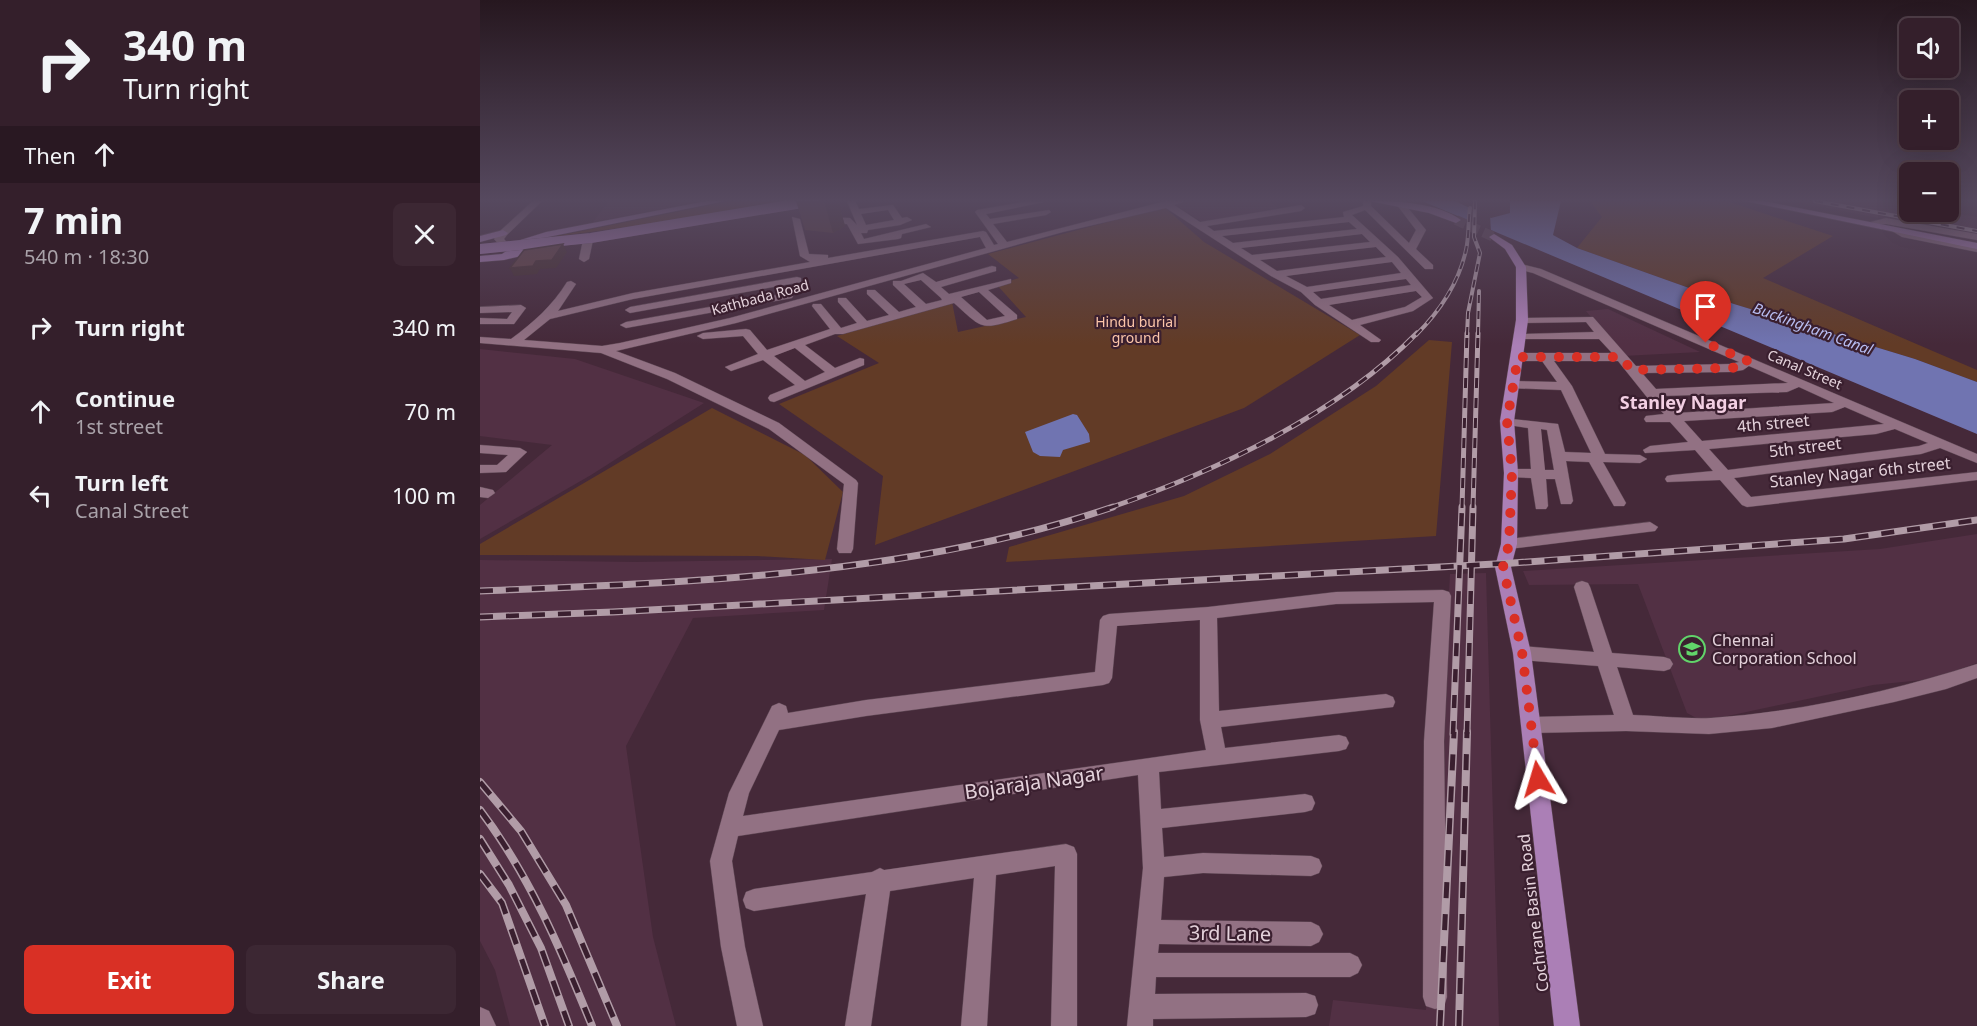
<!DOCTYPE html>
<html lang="en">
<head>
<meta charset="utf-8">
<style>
  :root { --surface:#341f2b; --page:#3c2733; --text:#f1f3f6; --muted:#a9a2a9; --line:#4e3d47; --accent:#d93025 }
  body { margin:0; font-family:"Noto Sans",sans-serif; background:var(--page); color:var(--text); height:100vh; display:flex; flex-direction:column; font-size:22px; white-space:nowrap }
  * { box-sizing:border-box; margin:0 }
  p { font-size:20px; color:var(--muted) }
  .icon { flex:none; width:33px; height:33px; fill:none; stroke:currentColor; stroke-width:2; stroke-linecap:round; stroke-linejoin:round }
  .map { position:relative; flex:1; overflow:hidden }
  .side { display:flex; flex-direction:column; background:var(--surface); width:480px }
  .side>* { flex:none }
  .top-card { background:#341f2b; color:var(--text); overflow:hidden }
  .fabs { position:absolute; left:1419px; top:18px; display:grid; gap:12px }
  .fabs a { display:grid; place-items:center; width:60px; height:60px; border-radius:9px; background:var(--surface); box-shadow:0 6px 24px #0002,0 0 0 2px var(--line); font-size:30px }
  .pin { position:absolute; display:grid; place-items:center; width:51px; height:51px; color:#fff; margin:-62px -26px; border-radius:50% 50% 50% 0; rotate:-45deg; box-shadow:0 0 6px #0007 }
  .pin .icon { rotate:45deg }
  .me { position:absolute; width:66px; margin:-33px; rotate:353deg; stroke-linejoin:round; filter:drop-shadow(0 0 4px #0008) }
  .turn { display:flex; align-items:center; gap:21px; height:126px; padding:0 24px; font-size:27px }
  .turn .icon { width:78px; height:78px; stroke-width:2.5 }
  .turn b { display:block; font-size:42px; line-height:51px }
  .then { display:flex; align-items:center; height:57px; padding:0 24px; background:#0003; gap:12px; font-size:22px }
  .round { display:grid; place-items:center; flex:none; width:63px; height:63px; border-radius:9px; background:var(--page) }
  .head { display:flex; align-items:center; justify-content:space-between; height:102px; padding:0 24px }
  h1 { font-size:36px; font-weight:700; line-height:45px }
  .button { display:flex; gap:12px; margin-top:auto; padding:12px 24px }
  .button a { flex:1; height:69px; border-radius:9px; background:var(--accent); color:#fff; font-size:24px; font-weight:700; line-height:69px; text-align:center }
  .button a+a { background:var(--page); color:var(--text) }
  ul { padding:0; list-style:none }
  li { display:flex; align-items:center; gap:18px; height:84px; padding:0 24px }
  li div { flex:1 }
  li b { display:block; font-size:22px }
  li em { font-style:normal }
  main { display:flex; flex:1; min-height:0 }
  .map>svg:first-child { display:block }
  .built { fill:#523044 }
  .green { fill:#623b26 }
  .water { fill:#7074b1 }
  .pier { fill:#452939 }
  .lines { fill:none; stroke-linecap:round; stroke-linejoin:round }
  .major-tunnel { stroke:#5d4251; stroke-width:10; stroke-dasharray:10 5; stroke-linecap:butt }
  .minor-casing { stroke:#5e4754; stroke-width:1 }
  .major-casing { stroke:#5e4754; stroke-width:1 }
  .minor { fill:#927183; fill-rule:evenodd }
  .major { fill:#ab7fb6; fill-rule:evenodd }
  .rail-far3-casing { stroke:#b19ca7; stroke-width:4 }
  .rail-far2-casing { stroke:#b19ca7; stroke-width:5 }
  .rail-far1-casing { stroke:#b19ca7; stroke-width:7 }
  .rail-casing { stroke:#b19ca7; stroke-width:8 }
  .rail-far3 { stroke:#3a1f2f; stroke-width:2; stroke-dasharray:8; stroke-linecap:butt }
  .rail-far2 { stroke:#3a1f2f; stroke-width:3; stroke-dasharray:10; stroke-linecap:butt }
  .rail-far1 { stroke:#3a1f2f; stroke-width:4.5; stroke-dasharray:13; stroke-linecap:butt }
  .rail { stroke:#3a1f2f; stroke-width:5; stroke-dasharray:16; stroke-linecap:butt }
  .major-bridge-casing { stroke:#5e4754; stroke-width:10; stroke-linecap:butt }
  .major-bridge { stroke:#ab7fb6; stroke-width:10 }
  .wall { fill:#56393a }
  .shaded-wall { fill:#462e2f }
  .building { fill:#644243; stroke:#462e2f; stroke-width:1.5 }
  .route { stroke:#d93025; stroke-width:10; stroke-dasharray:0 18 }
  .labels { text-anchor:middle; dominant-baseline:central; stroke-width:4.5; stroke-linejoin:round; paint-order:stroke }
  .far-street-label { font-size:14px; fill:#e4d2db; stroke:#3a1f2f }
  .far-park-label { font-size:14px; fill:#fcc5a9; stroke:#3a1f2f }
  .far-water-label { font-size:15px; font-style:italic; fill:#b8bdf1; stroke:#3a1f2f }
  .street-label { font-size:16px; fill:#e4d2db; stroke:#3a1f2f }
  .poi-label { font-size:16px; fill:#e4d2db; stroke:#3a1f2f; text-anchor:start }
  .neighbourhood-label { font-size:18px; font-weight:bold; fill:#f3cfe3; stroke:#3a1f2f }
  .near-street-label { font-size:20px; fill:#e4d2db; stroke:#3a1f2f }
</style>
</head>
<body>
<main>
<section class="side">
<div class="top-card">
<div class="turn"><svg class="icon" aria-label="right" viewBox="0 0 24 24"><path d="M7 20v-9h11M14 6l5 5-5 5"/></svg><div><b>340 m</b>Turn right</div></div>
<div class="then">Then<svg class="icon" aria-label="ahead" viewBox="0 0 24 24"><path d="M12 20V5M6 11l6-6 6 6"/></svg></div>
</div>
<div class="head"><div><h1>7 min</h1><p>540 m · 18:30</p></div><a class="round"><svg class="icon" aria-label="close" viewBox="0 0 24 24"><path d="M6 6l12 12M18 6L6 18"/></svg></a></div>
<ul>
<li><svg class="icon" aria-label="right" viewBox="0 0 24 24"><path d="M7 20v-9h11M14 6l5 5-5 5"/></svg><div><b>Turn right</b></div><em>340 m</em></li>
<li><svg class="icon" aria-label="ahead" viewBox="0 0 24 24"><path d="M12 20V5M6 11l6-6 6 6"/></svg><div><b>Continue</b><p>1st street</p></div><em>70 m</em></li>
<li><svg class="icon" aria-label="left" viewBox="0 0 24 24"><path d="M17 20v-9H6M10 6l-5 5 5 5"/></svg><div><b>Turn left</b><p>Canal Street</p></div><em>100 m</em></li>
</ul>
<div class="button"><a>Exit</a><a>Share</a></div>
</section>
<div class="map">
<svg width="1497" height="1026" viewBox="0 0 1497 1026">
  <rect width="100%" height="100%" fill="#452939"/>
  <g class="built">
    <polygon points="129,201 222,201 113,222"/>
    <polygon points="710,201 790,201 798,208 722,222 694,204"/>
    <polygon points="1311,201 1413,201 1429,204 1430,212 1468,212 1497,217 1497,237"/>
    <polygon points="1128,309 1220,352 1143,356 1106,311"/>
    <polygon points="0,349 95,359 224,403 111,475 0,539 0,505 72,445 0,436"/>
    <polygon points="1497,534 1497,663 1452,679 1393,685 1243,717 1220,720 1207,713 1158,584 1049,585 1043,571 1400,549"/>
    <polygon points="352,559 344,610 213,618 146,746 173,937 196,1026 30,1026 15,970 0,941 0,560 155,562"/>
    <polygon points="1006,573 1019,1026 849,1026 853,1000 946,1010 970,574"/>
  </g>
  <g class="green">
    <polygon points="250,201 311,201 162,225 72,237"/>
    <polygon points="1110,201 1246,201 1353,236 1283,278 1497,370 1497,382 1435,359 1254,304 1097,248 1122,217"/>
    <polygon points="684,207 724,242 880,335 764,408 395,545 403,476 299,404 399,363 357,336 472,302 478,332 546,317 517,285 539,278 508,254"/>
    <polygon points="949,340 972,342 956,536 526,562 529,547 704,496 790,454 896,386"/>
    <polygon points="232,408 325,455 363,492 345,560 277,556 0,555 0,544"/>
  </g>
  <g class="water">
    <polygon points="942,201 975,201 1011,218 1030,213 1030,201 1081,201 1073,235 1097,248 1254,304 1435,359 1497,382 1497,434"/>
    <polygon points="593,414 597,415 609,434 610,442 583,450 580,457 560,456 553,452 545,432"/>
  </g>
  <polygon class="pier" points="989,206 998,209 998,212 1010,214 1011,233 989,224"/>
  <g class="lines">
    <polyline class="major-tunnel" points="976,220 1014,237"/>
    <defs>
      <g id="minor">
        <polygon points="53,201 62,201 27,235 24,239 30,246 28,248 22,248 14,239 20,231"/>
        <path d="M367,201H375L379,209L413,205L422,218L427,217L432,220L420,225L388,230L387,233H381L384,239L446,224L451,227L422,234L421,238L418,239L378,244L367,224L344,223L339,220L344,217L370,218L377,225ZM408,210L414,220L386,225L381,214Z"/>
        <path d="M549,201L564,202L506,214L510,219L569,210L571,212L566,215L513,224L527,242L686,201H706L694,205L720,222L821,205L825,208L821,211L727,226L734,231L864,217L863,212L883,206V201H891V206L929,243L936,230L917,205L921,202L924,203L946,230L936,249L953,265V269H945L885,210L872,215L918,257L953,298L933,311L880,325L901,340L899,342H891L835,305L821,292L791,276L686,208L583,232L256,323L136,351L195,373L299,423L376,480L378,483L373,549L371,553H359L357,549L364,484L289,429L187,379L121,353L0,343V337L31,339C54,322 72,306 87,282L91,281L96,284L78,311L153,293L330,262L320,256L312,217L320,219L329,254L348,255V258L503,231L506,232L514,245L518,244L495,212L497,210ZM869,222L877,229L753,243L742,236ZM882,234L890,242L772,255L761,248ZM500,237L506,248L250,318L140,343L122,346L44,340L70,319L153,299ZM896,247L906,257L797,271L780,260ZM912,262L921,273L827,287L806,276ZM926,279L931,285L841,299L833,292ZM936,291L942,297L925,307L872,320L849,305Z"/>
        <polygon points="1406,218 1497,234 1497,240 1406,224 1396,225 1391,222"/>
        <polygon points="1417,228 1428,233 1497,246 1497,252 1422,237 1412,231"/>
        <polygon points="108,237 113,240 109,259 104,262 99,259 103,240"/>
        <path d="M1041,264L1061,269L1497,454V463L1460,448L1441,454L1254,478L1271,497L1497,472V480L1267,507L1262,505L1240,480L1187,482L1185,479L1187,476L1192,475L1233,471L1215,450L1165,453L1163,450L1170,446L1208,442L1190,422H1166L1164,419L1166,416L1184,414L1166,396L1138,361H1074L1092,386L1125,454L1160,455L1167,459L1160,463L1123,462L1146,503L1144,506H1134L1109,462L1086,461L1093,501L1091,504H1081L1075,479H1066L1068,506L1066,509H1056L1051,478L1031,477L1024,473L1031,469H1051L1048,428L1022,424L1020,421L1022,418L1078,424L1085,452L1111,453L1081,390L1028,388L1026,385L1028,382L1032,381L1077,382L1062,361H1038L1032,357L1038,353H1132L1119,339H1036V335L1040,334L1114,332L1106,322L1042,323L1038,322V318L1113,317L1156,366L1250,364L1259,362L1053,273L1037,269L1036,267ZM1269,366L1308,383L1176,389L1162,373L1250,372L1263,370ZM1319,387L1354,403L1197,413L1182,396L1307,392ZM1365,407L1404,424L1222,441L1204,421L1352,412ZM1061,429L1067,430L1074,470H1065ZM1415,429L1448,443L1439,446L1248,470L1229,449L1396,434Z"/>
        <path d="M512,266L516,267V271L461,287L469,294L531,279V283L508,290L537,315V319C500,331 502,328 474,303L363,334H355L325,345L355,368L380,358L384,359V365L294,402L290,401L288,398L290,395L315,385L283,360L251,371L245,367L278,354L263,336L223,339L217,336L223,333L266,329L270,330L287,350L350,329L332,306L333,304H341L361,328L377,323L358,302V298H366L387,321L409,315L387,294V290H395L419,312L436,307L413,285V281H421L443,273L456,282ZM441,280L461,298L462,300L446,304L424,284ZM499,292L525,316L507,320L481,297ZM315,348L345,372L325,381L294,356Z"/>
        <polygon points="317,277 321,278 321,282 150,313 145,310 150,307"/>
        <polygon points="308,293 313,296 312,298 146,328 140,325 146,322"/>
        <polygon points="41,305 46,308 34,324 0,324 0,318 27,319 32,312 0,313 0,307"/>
        <polygon points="0,445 40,448 47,452 26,472 0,473 0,465 17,465 28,455 0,453"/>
        <polygon points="0,487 13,490 15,493 8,498 0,497"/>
        <polygon points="1170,522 1178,527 1175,531 1029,549 1021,544 1029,539"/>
        <path d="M1102,581L1108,583L1110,587L1132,653L1184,657L1190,659L1193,664L1190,669L1184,671L1137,667L1153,715C1179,716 1206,719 1231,718C1320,712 1413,691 1497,664V678L1466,689L1414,702L1292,728L1229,734L1146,731L1052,733L1045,731L1042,725L1045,719L1052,717L1134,715L1118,666L1042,660L1036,658L1033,653L1036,648L1042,646L1114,652L1094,587L1096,583Z"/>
        <path d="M963,590L969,592L971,596L964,741L967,997L964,1006L955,1009L946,1006L943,997L944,741L954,602L856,604L737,618L739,711L906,694L913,697L915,702L913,707L741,727L745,748L859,735L866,737L869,743L866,749L859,751L679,772L681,809L825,794L832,796L835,803L832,810L825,812L682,828L684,857L723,853L831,856L839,859L842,866L839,873L831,876L723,873L684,877L681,920L831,922L839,926L843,934L839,942L831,946L679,944L678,953H870L878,957L882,965L878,973L870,977H676L675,994L826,993L835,996L838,1005L835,1014L826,1017L673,1019V1026H647L663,868L658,775L258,836L252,861L265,947L283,1026H257L241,947L230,861L249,793L292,706L299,703L306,706L308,713L386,700L615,672L620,620L623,616L629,614L728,607L856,592ZM720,620V720L726,750L263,816L269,793L299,730L386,716L623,685L629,683L632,678L637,626Z"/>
        <polygon points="586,844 594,847 597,854 597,1026 571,1026 575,866 516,875 507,1026 481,1026 494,878 410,891 391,1026 365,1026 386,894 274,911 266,908 263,900 266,892 274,889 392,872 400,868 404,870"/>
        <polygon points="0,1007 9,1011 16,1026 0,1026"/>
      </g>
      <g id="major">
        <polygon points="227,201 245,201 68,237 39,247 40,250 63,247 63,251 24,260 0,262 0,256 22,254 32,247 29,245 31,243 66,232"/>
        <path d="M890,201C917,201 958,203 981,220L976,223L949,213Z"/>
        <polygon points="1265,201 1283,201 1497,243 1497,249"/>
        <polygon points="23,230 28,233 26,235 0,242 0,236"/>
        <polygon points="1014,234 1032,245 1046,267 1048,320 1034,421 1038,473 1037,544 1031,567 1051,653 1100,1026 1074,1026 1033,653 1015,567 1021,544 1024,473 1020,421 1036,320 1036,267 1025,249 1009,237"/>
      </g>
    </defs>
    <use href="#minor" class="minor-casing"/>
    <use href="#major" class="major-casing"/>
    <use href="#minor" class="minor"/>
    <use href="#major" class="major"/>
    <defs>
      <g id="rail-far3">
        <polyline points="1335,201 1497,231"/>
        <path d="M936,335C959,312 979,282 986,250C989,237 988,222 990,208"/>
        <polyline points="987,335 988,313 1000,253 994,237 995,201"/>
        <polyline points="998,335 999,291"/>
      </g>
      <g id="rail-far2">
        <path d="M629,508C735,472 858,414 937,333"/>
        <polyline points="982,508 987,333"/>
        <polyline points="993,508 998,333"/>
      </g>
      <g id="rail-far1">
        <path d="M0,591C212,582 431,576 633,507"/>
        <polyline points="0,617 133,612 1033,563 1364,539 1497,520"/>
        <polyline points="973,734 982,507"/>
        <polyline points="987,734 993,507"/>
      </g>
      <g id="rail">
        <polyline points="0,782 41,831 86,905 137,1026"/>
        <path d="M0,810C50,876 81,950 112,1026"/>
        <polyline points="0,839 29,885 61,948 89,1026"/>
        <polyline points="0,874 22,903 65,1026"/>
        <polyline points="960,1026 974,732"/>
        <polyline points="979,1026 987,732"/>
      </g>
    </defs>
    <use href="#rail-far3" class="rail-far3-casing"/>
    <use href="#rail-far2" class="rail-far2-casing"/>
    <use href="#rail-far1" class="rail-far1-casing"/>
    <use href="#rail" class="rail-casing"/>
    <use href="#rail-far3" class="rail-far3"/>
    <use href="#rail-far2" class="rail-far2"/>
    <use href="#rail-far1" class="rail-far1"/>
    <use href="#rail" class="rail"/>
    <defs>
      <polyline id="major-bridge" points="0,249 111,238 334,201"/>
    </defs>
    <use href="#major-bridge" class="major-bridge-casing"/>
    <use href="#major-bridge" class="major-bridge"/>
  </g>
  <polygon class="wall" points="316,201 358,201 365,226 353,233 325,230"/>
  <g class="shaded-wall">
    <polygon points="344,201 358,201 365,226 353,233"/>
    <polygon points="495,201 506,201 507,202 495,204"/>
    <polygon points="83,244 87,252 76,268 60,269 57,274 34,276 30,268 56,261"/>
  </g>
  <polygon class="building" points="83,244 72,260 56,261 53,266 30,268 44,250"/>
  <linearGradient id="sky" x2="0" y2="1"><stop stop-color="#26171f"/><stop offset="0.58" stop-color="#56495f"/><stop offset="1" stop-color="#56495f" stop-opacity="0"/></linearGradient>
  <rect width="1497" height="345" fill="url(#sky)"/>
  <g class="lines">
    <polyline class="route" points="1058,779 1042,652 1023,567 1029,544 1032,473 1027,421 1038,357 1140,357 1152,370 1250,368 1259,367 1268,361 1226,343"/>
  </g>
  <defs>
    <symbol id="school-ring" viewBox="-11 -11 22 22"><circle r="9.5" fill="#3a1f2f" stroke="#61d46a" stroke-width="1.5"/><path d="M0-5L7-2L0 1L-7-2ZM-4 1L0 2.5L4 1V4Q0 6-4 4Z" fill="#61d46a"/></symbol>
  </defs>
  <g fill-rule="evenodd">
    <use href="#school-ring" x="1197" y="634" width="30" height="30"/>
  </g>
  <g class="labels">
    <g class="far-street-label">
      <text transform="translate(280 297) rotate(-15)">Kathbada Road</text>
      <text transform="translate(1325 369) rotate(23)">Canal Street</text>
    </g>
    <g class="far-park-label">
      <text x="656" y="321">Hindu burial<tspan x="656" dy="16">ground</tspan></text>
    </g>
    <g class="far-water-label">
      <text transform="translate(1333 328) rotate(20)">Buckingham Canal</text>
    </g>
    <g class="street-label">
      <text transform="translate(1293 423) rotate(-5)">4th street</text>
      <text transform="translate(1325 447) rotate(-7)">5th street</text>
      <text transform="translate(1380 472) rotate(-6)">Stanley Nagar 6th street</text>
      <text transform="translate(1053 913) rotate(-97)">Cochrane Basin Road</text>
    </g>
    <g class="poi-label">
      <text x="1232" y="640">Chennai<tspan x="1232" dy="18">Corporation School</tspan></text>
    </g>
    <g class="neighbourhood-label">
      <text x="1203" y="402">Stanley Nagar</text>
    </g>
    <g class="near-street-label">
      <text transform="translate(554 782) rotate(-8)">Bojaraja Nagar</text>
      <text transform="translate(750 933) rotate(1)">3rd Lane</text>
    </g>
  </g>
</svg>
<div class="fabs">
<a><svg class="icon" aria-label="sound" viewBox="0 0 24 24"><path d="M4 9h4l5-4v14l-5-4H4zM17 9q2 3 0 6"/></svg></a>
<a>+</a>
<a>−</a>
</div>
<div class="pin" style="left:1226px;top:343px;background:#d93025"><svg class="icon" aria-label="arrive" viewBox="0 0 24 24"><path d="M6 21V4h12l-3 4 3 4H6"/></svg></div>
<svg class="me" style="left:1058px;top:779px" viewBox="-20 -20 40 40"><path d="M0-17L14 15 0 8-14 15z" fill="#d93025" stroke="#fff" stroke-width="4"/></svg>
</div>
</main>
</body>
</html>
